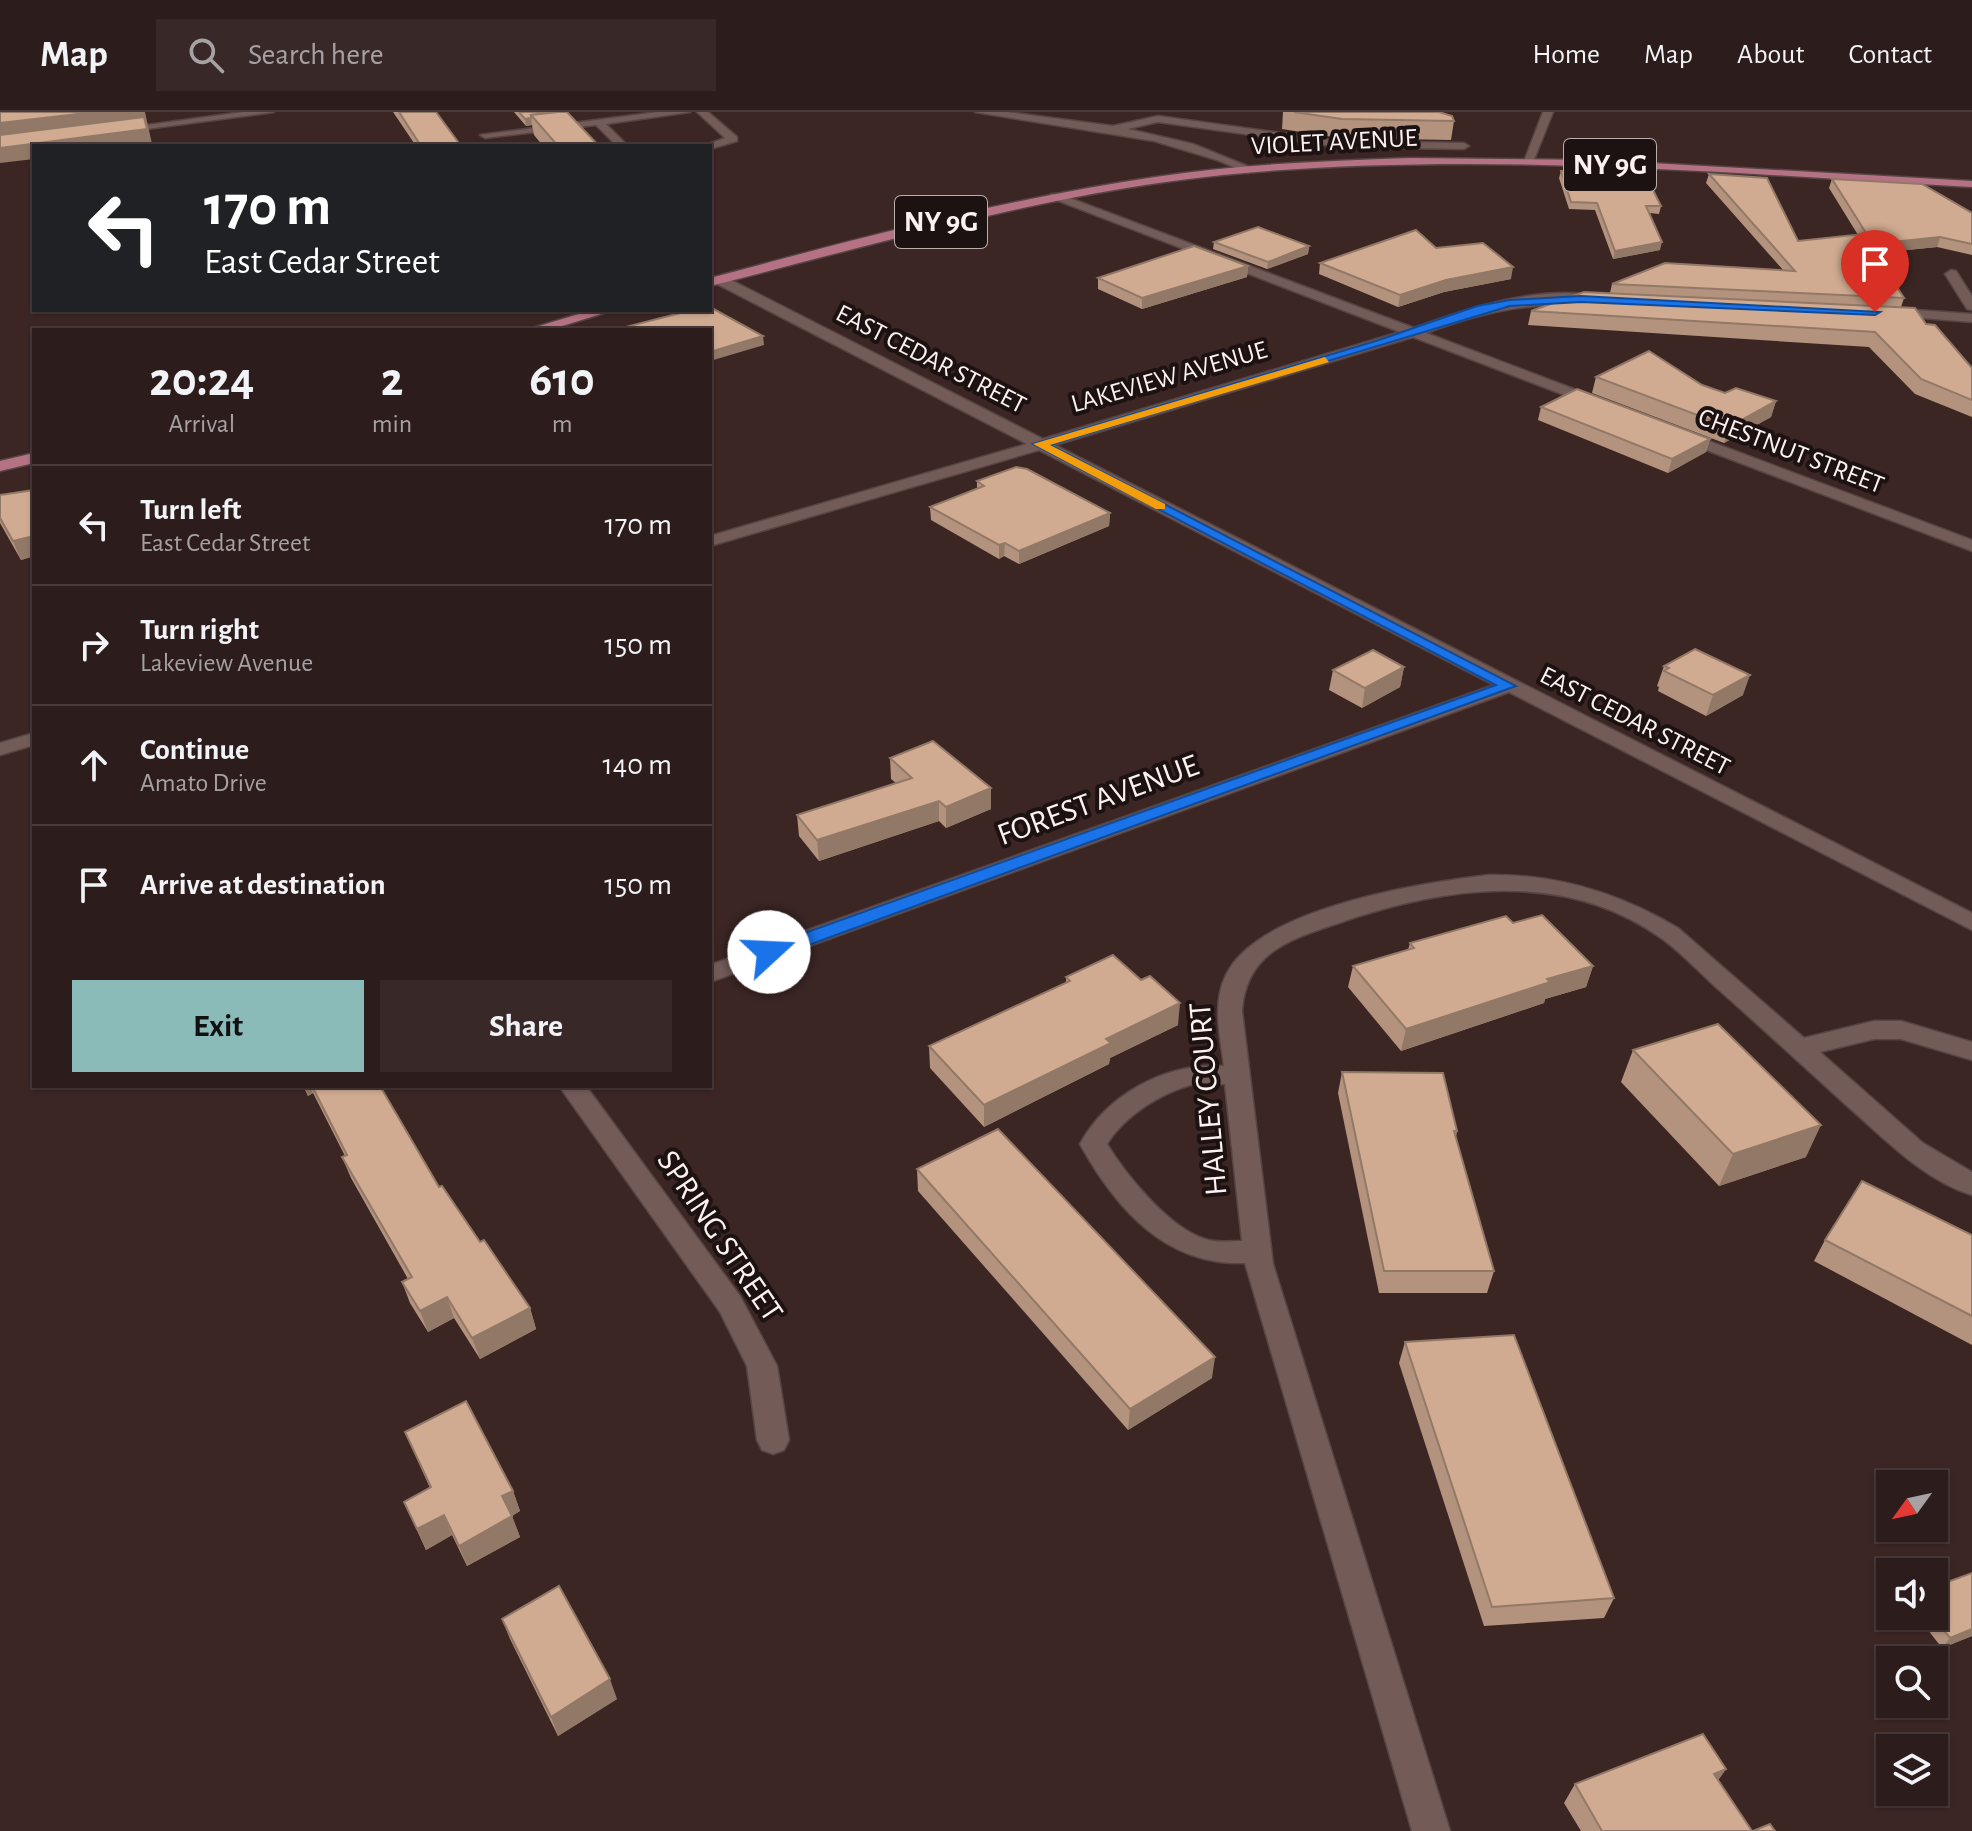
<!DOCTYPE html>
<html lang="en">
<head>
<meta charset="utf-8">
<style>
  :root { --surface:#2c1c1b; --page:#382928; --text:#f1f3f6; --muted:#a6a1a3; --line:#483a3a; --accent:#8bbbb9 }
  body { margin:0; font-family:"Alegreya Sans",sans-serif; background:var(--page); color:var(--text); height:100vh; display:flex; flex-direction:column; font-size:30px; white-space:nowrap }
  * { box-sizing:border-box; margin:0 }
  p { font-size:26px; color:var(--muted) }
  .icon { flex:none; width:44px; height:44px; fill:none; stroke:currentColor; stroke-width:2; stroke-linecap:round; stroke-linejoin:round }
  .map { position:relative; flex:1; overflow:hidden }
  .sheet { position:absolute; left:32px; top:216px; width:680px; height:760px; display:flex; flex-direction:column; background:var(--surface); border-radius:0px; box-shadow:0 2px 6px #0004,0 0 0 2px var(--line) }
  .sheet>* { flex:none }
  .guide { position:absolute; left:32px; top:32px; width:680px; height:168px; border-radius:0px; box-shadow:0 2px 6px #0004,0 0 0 2px var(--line); background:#202124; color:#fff; overflow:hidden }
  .needle { width:52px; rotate:237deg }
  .buttons { position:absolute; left:1876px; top:1358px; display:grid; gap:16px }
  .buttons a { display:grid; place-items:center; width:72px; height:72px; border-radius:0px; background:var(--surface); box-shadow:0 2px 6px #0004,0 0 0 2px var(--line); font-size:40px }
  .pin { position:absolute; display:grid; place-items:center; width:68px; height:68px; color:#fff; margin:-82px -34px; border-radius:50% 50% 50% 0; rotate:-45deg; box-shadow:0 0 8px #0007 }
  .pin .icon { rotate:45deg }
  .me { position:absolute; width:88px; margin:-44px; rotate:70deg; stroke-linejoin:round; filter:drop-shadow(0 0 6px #0008) }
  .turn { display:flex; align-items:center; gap:28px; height:168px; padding:0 40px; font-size:36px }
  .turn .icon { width:104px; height:104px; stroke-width:2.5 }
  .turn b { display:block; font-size:56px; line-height:68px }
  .eta { display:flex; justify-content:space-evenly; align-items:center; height:136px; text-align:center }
  .eta b { font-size:48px; font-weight:600; line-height:56px }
  .action { display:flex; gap:16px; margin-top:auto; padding:16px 40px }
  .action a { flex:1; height:92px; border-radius:0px; background:var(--accent); color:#111; font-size:32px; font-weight:600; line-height:92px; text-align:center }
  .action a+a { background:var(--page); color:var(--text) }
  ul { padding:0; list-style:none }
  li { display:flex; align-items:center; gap:24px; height:120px; padding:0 40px; border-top:2px solid var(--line) }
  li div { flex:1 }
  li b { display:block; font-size:30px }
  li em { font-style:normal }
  header { display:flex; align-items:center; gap:48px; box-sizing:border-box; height:112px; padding:0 40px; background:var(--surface); border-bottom:2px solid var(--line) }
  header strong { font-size:38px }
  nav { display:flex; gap:44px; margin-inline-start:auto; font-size:28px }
  .search { width:560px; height:72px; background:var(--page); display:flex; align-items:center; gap:20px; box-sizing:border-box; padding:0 28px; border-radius:0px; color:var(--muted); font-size:30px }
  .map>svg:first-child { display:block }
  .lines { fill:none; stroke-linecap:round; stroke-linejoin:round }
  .minor-casing { stroke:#564543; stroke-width:3 }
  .major-casing { stroke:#564543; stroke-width:3 }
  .minor { fill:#735b58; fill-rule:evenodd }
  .major { fill:#b57284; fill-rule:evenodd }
  .wall { fill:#b3937d }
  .shaded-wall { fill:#927866 }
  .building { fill:#d0ab91; stroke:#927866; stroke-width:2 }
  .route { fill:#1a73e8; stroke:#114b97; stroke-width:2 }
  .slow { fill:#f59e0b }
  .labels { text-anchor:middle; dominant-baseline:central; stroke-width:8; stroke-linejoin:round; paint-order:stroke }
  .far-street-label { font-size:26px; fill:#fdf2f0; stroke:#1b1211 }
  .shield { fill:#1b1211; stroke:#b9afad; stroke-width:2 }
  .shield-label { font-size:30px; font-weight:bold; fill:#fdf2f0 }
  .street-label { font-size:32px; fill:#fdf2f0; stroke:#1b1211 }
</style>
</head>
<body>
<header>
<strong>Map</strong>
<div class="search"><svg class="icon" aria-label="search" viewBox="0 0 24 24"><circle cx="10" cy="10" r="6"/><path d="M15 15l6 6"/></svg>Search here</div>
<nav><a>Home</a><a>Map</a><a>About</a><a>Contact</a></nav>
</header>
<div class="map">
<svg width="1972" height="1719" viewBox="0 0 1972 1719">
  <rect width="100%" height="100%" fill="#3b2624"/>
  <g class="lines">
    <defs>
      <g id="minor">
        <polygon points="243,0 274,0 116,21 111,18"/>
        <polygon points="658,0 690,0 606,12 628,34 617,34 596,13 485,26 480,23"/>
        <polygon points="697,0 708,0 737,25 737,29 710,37 703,34 725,26"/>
        <polygon points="975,0 1007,0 1113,14 1158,4 1339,29 1464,31 1469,34 1464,37 1339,35 1158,10 1128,17 1193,32 1252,56 1248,61 1217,48 1154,29"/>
        <polygon points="1543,0 1553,0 1533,50 1523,52"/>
        <path d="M1051,82H1059L1414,216C1472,195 1538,173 1601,184V190L1596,191C1527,192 1491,197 1426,221L1603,288V294H1593L1413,225L1055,333L1972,801V818L1509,580L710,870V853L1494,573L1039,338L710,434V424L1027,332L715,171V165H725L1043,327L1400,220L1051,86Z"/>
        <polygon points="1951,158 1956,159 1972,184 1972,198 1967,197 1945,162"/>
        <polygon points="1889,196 1972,202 1972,210 1884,203 1884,197"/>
        <polygon points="1672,319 1682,319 1972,428 1972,439 1672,325"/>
        <polygon points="34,621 34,633 0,643 0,631"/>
        <path d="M1489,763C1558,762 1619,781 1678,816L1804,926L1874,909H1901L1972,930V948L1901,927H1874L1820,940L1923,1031L1972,1060V1083C1923,1068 1883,1025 1845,992C1803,954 1762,916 1719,878C1700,861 1682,841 1661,826C1563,756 1442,775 1336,812C1287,828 1246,842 1242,899L1273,1152L1450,1719H1412L1245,1151C1166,1154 1116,1097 1080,1032C1107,982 1167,950 1224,954C1220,924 1212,891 1226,863C1258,796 1421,771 1489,763ZM1194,972H1225L1242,1129C1230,1129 1216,1131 1205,1127C1169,1116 1126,1063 1107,1032C1125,1003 1161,981 1194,972Z"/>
        <polygon points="559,974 586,974 740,1184 777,1254 789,1328 784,1338 773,1342 762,1338 757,1328 747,1254 720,1200"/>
      </g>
      <g id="major">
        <path d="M1410,46L1598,48L1972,69V75C1723,61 1472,38 1223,63C1048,81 880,131 710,174V166C857,127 1004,87 1155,65C1240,52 1325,49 1410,46Z"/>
        <polygon points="592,198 614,198 549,218 526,218"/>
        <polygon points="34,341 34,351 0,359 0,349"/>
      </g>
    </defs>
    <use href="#minor" class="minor-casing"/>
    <use href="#major" class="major-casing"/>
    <use href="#minor" class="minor"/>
    <use href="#major" class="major"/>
  </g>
  <g class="wall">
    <polygon points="393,0 436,0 461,34 416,34"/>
    <polygon points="514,0 567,0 599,34 543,34 534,23 532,13 526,14"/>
    <polygon points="1283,0 1439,0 1454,9 1451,28 1339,26 1282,17"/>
    <polygon points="1568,56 1661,94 1659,102 1650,101 1660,138 1613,147 1595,98 1569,97 1559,66 1561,59 1567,59"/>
    <polygon points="1709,62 1798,129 1858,123 1829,76 1832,67 1972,101 1972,143 1937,135 1875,141 1904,186 1901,195 1926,212 1972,256 1972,305 1915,282 1869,235 1528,213 1531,199 1610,181 1612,172 1783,158 1706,71"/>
    <polygon points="1214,130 1309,134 1308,142 1267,157 1213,137"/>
    <polygon points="1436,136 1511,167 1444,180 1398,195 1319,162 1320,151"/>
    <polygon points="1248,154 1247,165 1142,197 1098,177 1098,166"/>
    <polygon points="1596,265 1702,273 1725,281 1776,289 1771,305 1724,331 1592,281"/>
    <polygon points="1541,295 1710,327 1706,340 1668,361 1538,308"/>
    <polygon points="977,369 1110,401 1109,414 1019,452 1004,444 999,447 931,408 930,395 977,377"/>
    <polygon points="34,378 34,444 21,448 0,411 0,383"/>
    <polygon points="1664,554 1743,583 1706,604 1658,579 1659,575 1657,574"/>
    <polygon points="1404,555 1400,575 1362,596 1329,578 1333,558"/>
    <polygon points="890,646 991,676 991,697 946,716 939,709 819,749 799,724 797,703 896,671 891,667"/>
    <polygon points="1513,811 1593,854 1586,875 1545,887 1544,891 1401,939 1348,875 1353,854 1408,838 1410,831"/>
    <polygon points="1066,865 1178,913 1110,946 1109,952 984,1015 930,956 929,934 1066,871"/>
    <polygon points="1633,938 1806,1045 1719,1074 1621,970"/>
    <polygon points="1342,960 1457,1019 1456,1025 1494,1159 1487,1181 1379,1181 1338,981"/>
    <polygon points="303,974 380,974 439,1075 530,1196 536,1217 480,1247 454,1206 428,1220 410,1191 402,1170 408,1167 351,1066 342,1045 345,1044 313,981 308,984"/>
    <polygon points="917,1057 1212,1266 1128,1318 918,1079"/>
    <polygon points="1972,1123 1972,1233 1814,1149 1825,1128"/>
    <polygon points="1405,1230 1614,1486 1604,1506 1484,1514 1399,1251"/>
    <polygon points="405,1320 513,1379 520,1399 512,1404 520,1425 467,1454 452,1423 426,1438 404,1390 430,1376"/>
    <polygon points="1917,1504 1934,1504 1972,1524 1942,1536"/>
    <polygon points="502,1507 617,1587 558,1624 510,1527"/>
    <polygon points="1726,1657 1718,1668 1752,1719 1581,1719 1564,1691 1575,1672"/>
  </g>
  <g class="shaded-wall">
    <polygon points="95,0 145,0 152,32 133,34 34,34 34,47 0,51 0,11"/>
    <polygon points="531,6 532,13 526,14 525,7"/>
    <polygon points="1940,125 1937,135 1870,142 1873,132"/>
    <polygon points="1662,130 1660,138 1613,147 1615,139"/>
    <polygon points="1309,134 1308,142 1267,157 1268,150"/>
    <polygon points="1248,154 1247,165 1142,197 1142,186"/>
    <polygon points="1513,155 1511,167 1444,180 1398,195 1400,183 1446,168"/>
    <polygon points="763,224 764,233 710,249 710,240"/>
    <polygon points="1776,289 1771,305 1724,331 1729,315"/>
    <polygon points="1710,327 1706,340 1668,361 1672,347"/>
    <polygon points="1110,401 1109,414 1019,452 1019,439"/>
    <polygon points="34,424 34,444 21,448 13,429"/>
    <polygon points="1005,431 1004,444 999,447 999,433"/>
    <polygon points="1404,555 1400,575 1362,596 1365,576"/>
    <polygon points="1750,563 1743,583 1706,604 1713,583"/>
    <polygon points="991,676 991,697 946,716 946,695"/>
    <polygon points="939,689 939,709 819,749 817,728"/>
    <polygon points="1593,854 1586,875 1545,887 1544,891 1401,939 1406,917 1547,867"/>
    <polygon points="1180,891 1178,913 1110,946 1109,952 984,1015 984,993 1106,927"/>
    <polygon points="304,974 310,974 313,981 308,984"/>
    <polygon points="1821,1013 1806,1045 1719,1074 1733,1042"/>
    <polygon points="447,1185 454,1206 428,1220 420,1199"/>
    <polygon points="530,1196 536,1217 480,1247 472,1226"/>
    <polygon points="1215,1245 1212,1266 1128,1318 1130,1297"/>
    <polygon points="513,1379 520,1399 509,1405 502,1384"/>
    <polygon points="444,1403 452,1423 426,1438 417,1417"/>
    <polygon points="512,1404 520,1425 467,1454 459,1434"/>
    <polygon points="1972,1517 1972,1524 1942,1536 1950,1526"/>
    <polygon points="610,1567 617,1587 558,1624 551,1605"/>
    <polygon points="1726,1657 1713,1676 1714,1662"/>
  </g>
  <g class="building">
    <polygon points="0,0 95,0 0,11"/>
    <polygon points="399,0 436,0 461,34 421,34"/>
    <polygon points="519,0 557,0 531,3 531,6 525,7"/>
    <polygon points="558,0 567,0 599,34 558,34 531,3"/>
    <polygon points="1294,0 1439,0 1452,4 1454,9 1342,7"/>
    <polygon points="144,5 147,17 0,36 0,23"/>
    <polygon points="1568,56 1644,60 1661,94 1646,94 1662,130 1615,139 1597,91 1571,90 1561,59 1569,59"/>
    <polygon points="1709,62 1767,66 1798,129 1863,122 1904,186 1612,172 1665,151 1795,159"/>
    <polygon points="1832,67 1922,72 1972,101 1972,132 1940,125 1873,132"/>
    <polygon points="1258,115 1309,134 1268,150 1214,130"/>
    <polygon points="1416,118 1436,136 1483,131 1513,155 1446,168 1400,183 1320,151"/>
    <polygon points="1194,134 1248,154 1142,186 1098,166"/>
    <polygon points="1584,180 1915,196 1926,212 1935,213 1972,256 1972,288 1921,267 1875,220 1531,199"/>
    <polygon points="710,195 763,224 710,240 710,218 620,218 618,217 692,198 710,198"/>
    <polygon points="1649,239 1702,273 1725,281 1736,276 1776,289 1729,315 1596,265"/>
    <polygon points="1577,277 1710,327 1672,347 1541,295"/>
    <polygon points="1016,355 1027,357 1110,401 1019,439 1005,431 999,433 930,395 984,374 977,369"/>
    <polygon points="34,378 34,424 13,429 0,406 0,383"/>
    <polygon points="1695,537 1750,563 1713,583 1664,559 1669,556 1664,554"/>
    <polygon points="1373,538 1404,555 1365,576 1333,558"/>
    <polygon points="933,629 991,676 946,695 939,689 817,728 797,703 912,666 890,646"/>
    <polygon points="1542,803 1593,854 1547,867 1550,870 1406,917 1353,854 1414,836 1410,831 1506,804 1513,811"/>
    <polygon points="1113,843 1141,868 1150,864 1180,891 1106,927 1111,931 984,993 929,934 1070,869 1066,865"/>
    <polygon points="1718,912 1821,1013 1733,1042 1633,938"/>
    <polygon points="1342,960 1443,961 1457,1019 1454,1019 1494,1159 1384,1159"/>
    <polygon points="312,974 380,974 439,1075 442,1074 480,1130 484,1128 530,1196 472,1226 447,1185 420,1199 402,1170 412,1165 342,1045 347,1043"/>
    <polygon points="998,1017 1215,1245 1130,1297 917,1057"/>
    <polygon points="1862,1069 1972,1123 1972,1204 1825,1128"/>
    <polygon points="1514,1223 1614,1486 1492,1495 1405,1230"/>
    <polygon points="466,1289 513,1379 502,1384 512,1404 459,1434 444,1403 417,1417 404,1390 431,1375 405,1320"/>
    <polygon points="1972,1461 1972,1517 1950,1526 1932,1504 1934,1504 1934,1475"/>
    <polygon points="559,1474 610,1567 551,1605 502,1507"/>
    <polygon points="1703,1622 1726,1657 1714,1662 1752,1719 1602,1719 1575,1672"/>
    <polygon points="1770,1712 1775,1719 1753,1719"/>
  </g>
  <polygon class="route" points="1581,184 1880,200 1875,203 1581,190 1510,194 1050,333 1516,574 776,845 763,845 763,836 1496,573 1033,332 1379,228 1477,194 1510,188"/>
  <polygon class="slow" points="1325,245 1329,250 1050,333 1165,392 1165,397 1156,397 1033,332"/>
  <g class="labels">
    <g class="far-street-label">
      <text transform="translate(1334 30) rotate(-3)">VIOLET AVENUE</text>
      <text transform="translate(931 247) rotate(27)">EAST CEDAR STREET</text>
      <text transform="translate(1169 265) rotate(-16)">LAKEVIEW AVENUE</text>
      <text transform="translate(1791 339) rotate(21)">CHESTNUT STREET</text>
      <text transform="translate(1635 609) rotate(27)">EAST CEDAR STREET</text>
    </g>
    <g class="shield">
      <rect x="1564" y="27" width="92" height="52" rx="6"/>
      <rect x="895" y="84" width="92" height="52" rx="6"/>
    </g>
    <g class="shield-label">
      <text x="1610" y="53">NY 9G</text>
      <text x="941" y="110">NY 9G</text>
    </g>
    <g class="street-label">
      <text transform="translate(1098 688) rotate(-20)">FOREST AVENUE</text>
      <text transform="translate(1208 987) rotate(-95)">HALLEY COURT</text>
      <text transform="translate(720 1124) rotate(56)">SPRING STREET</text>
    </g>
  </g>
</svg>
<div class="buttons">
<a><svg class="needle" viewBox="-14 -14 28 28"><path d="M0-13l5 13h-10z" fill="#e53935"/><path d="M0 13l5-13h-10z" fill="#a6a1a3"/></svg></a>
<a><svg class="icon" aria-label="sound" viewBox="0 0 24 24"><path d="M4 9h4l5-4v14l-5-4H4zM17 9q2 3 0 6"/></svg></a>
<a><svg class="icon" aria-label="search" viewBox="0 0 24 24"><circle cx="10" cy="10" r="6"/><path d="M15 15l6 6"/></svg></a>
<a><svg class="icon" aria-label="layers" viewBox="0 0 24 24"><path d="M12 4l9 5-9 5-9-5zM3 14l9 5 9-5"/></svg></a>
</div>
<div class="pin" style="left:1875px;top:200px;background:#d93025"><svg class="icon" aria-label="arrive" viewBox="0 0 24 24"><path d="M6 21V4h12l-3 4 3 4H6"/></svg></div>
<svg class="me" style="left:769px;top:840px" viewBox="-20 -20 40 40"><circle r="19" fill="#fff"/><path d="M0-13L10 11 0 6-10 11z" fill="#1a73e8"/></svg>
<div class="guide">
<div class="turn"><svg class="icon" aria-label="left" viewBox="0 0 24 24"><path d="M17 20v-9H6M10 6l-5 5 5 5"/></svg><div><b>170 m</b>East Cedar Street</div></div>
</div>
<section class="sheet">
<div class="eta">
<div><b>20:24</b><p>Arrival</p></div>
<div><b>2</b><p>min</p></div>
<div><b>610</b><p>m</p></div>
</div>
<ul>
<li><svg class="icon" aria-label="left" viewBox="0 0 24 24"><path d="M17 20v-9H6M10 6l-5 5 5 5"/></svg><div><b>Turn left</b><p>East Cedar Street</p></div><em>170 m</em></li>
<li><svg class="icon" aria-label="right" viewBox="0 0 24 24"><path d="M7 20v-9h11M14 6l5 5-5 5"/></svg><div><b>Turn right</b><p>Lakeview Avenue</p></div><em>150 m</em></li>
<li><svg class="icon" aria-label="ahead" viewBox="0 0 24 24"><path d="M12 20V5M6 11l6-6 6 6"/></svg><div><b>Continue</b><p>Amato Drive</p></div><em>140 m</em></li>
<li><svg class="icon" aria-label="arrive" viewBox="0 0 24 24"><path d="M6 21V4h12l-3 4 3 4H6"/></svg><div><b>Arrive at destination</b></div><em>150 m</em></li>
</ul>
<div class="action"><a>Exit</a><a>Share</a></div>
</section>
</div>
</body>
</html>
